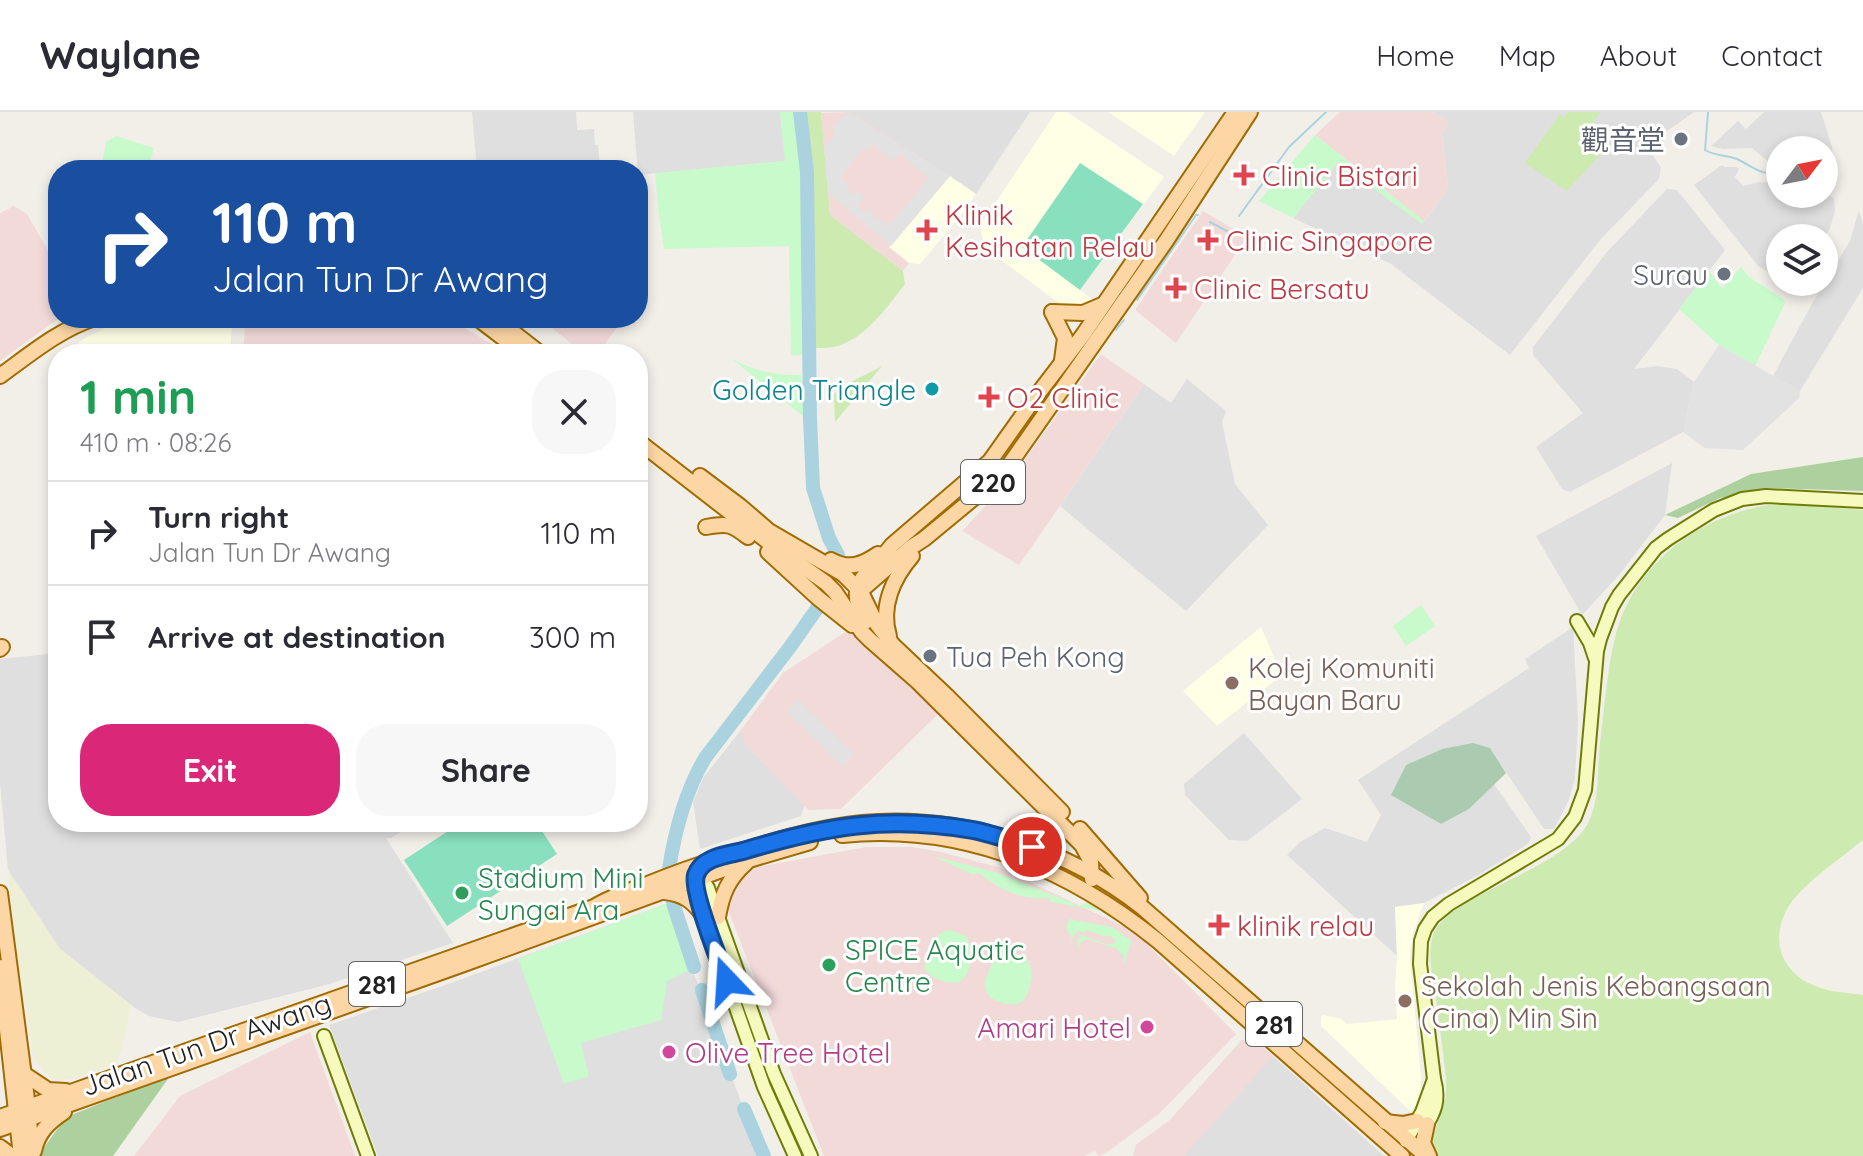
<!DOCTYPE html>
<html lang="en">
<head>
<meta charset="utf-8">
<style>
  :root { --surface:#fff; --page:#f7f7f7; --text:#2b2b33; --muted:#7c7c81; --line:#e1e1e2; --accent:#db2777 }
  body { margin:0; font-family:Quicksand,"Noto Sans SC",sans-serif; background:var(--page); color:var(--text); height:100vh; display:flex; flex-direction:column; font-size:30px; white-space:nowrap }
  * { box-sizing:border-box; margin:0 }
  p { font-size:26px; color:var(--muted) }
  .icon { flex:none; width:44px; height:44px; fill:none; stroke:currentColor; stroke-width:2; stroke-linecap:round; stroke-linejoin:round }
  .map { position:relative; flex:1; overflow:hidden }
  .drawer { position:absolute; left:48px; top:232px; width:600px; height:488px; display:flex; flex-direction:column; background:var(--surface); border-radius:32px; box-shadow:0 4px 12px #0003 }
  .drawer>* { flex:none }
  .banner { position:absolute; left:48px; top:48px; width:600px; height:168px; border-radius:32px; box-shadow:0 4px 12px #0003; background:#1a4fa0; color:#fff; overflow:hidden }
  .needle { width:52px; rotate:58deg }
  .controls { position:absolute; left:1766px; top:24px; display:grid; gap:16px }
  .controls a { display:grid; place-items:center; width:72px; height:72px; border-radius:50%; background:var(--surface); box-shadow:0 4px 12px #0003; font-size:40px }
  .pin { position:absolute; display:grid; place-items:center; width:68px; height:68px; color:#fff; margin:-34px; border:4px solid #fff; border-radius:50%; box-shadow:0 2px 8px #0007 }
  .me { position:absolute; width:88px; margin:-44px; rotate:340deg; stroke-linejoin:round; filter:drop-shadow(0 0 6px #0008) }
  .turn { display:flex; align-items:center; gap:28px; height:168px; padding:0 32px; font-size:36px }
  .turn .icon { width:104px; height:104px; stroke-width:2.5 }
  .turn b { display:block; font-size:56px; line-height:68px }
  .round { display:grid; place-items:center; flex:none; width:84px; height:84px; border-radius:32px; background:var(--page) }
  .head { display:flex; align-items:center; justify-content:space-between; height:136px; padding:0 32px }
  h1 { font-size:48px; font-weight:800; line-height:60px; color:#1e9e55 }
  .button { display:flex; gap:16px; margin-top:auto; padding:16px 32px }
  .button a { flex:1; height:92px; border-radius:32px; background:var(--accent); color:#fff; font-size:32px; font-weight:800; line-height:92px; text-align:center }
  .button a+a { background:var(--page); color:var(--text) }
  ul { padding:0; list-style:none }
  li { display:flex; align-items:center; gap:24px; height:104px; padding:0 32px; border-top:2px solid var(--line) }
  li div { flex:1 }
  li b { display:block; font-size:30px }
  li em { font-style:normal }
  header { display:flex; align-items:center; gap:48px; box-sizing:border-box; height:112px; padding:0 40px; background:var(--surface); border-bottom:2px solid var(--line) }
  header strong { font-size:38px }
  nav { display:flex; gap:44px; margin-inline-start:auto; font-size:28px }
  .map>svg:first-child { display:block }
  .residential { fill:#e0dfdf }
  .commercial { fill:#f2dad9 }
  .education { fill:#ffffe5 }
  .farmland { fill:#eef0d5 }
  .grass { fill:#cdebb0 }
  .forest { fill:#add19e }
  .cemetery { fill:#aacbaf }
  .park { fill:#c8facc }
  .pitch { fill:#88e0be }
  .parking { fill:#e2e2e2; fill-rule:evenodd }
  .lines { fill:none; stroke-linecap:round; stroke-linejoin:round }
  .stream { stroke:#aad3df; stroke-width:2 }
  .river { stroke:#aad3df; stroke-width:14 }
  .secondary-casing { stroke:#707d05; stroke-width:16 }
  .primary-casing { stroke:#a06b00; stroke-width:18 }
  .secondary { stroke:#f7fabf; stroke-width:12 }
  .primary { stroke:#fcd6a4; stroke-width:14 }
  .route-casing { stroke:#114b97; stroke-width:20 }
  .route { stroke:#1a73e8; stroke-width:14 }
  .worship-dot { fill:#6b7280; stroke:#fff; stroke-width:3 }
  .health-dot { fill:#e0444e; stroke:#fff; stroke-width:3 }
  .culture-dot { fill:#0f9aa8; stroke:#fff; stroke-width:3 }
  .education-dot { fill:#8d6e63; stroke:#fff; stroke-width:3 }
  .leisure-dot { fill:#2e9e5b; stroke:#fff; stroke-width:3 }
  .hotel-dot { fill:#d1479c; stroke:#fff; stroke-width:3 }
  .labels { text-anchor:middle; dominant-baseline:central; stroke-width:6; stroke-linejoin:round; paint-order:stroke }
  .shield { fill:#fff; stroke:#646464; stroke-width:2 }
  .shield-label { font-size:26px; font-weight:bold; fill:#222 }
  .worship-label { font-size:28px; fill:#5b616d; stroke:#fff; text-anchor:end }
  .health-label { font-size:28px; fill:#be3a42; stroke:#fff; text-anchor:start }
  .culture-label { font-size:28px; fill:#0d838f; stroke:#fff; text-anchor:end }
  .education-label { font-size:28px; fill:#785e54; stroke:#fff; text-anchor:start }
  .leisure-label { font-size:28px; fill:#27864d; stroke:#fff; text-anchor:start }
  .hotel-label { font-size:28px; fill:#b23c85; stroke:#fff; text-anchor:end }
  .street-label { font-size:28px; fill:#222; stroke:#fff }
</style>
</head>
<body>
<header>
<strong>Waylane</strong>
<nav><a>Home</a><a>Map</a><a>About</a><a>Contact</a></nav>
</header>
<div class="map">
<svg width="1863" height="1044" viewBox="0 0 1863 1044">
  <rect width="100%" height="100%" fill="#f2efe9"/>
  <g class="residential">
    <polygon points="472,0 576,0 577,18 594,17 595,33 598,33 600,58 477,58"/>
    <polygon points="633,0 780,0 786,49 638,63"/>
    <polygon points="850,0 1030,0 976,82"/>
    <polygon points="1433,0 1694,0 1646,34 1661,55 1659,67 1600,128 1510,243 1391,152 1293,106 1338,49 1422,112 1445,82 1448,74 1442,22 1449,11"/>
    <polygon points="1764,0 1821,0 1832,35 1834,62 1824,59 1824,38 1780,38 1780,54 1772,53 1752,36 1723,37 1711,34 1738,9 1746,17"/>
    <polygon points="1722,53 1724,55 1737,55 1739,57 1735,65 1743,74 1759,70 1780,71 1780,82 1824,81 1834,86 1835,100 1830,116 1824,126 1780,126 1780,167 1758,154 1694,73"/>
    <polygon points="1667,77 1677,78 1725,138 1634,257 1658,254 1677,257 1694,270 1683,320 1570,380 1562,377 1536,335 1583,301 1533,243 1533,235 1607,140"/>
    <polygon points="1859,98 1863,113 1863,176 1800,279 1773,264 1809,197 1850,129"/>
    <polygon points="1187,267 1226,299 1222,310 1235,372 1268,413 1186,499 1060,394 1144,272 1171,291"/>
    <polygon points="1672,351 1665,403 1619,463 1582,503 1536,424"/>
    <polygon points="1573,515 1578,609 1575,666 1568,690 1554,717 1544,717 1490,636 1442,637 1406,653 1392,683 1441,712 1469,697 1494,672 1531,725 1529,731 1477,764 1424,791 1395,795 1397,844 1287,743 1300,730 1325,716 1367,730 1381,703 1358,668 1529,556 1525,547"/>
    <polygon points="58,541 58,710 417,710 391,726 386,726 453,831 326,873 178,910 149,904 135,896 60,837 8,758 0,671 0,547"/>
    <polygon points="741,618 805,693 801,704 700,737 693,690 703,666"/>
    <polygon points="1244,621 1302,687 1247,729 1229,728 1185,683 1184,672"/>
    <polygon points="668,791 761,1044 378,1044 329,913 454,870"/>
    <polygon points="1242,928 1255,928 1384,1044 1133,1044 1136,1033 1170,1008"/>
  </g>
  <g class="commercial">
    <polygon points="850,0 950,64 890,135 909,151 903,159 830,103 821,1"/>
    <polygon points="1340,0 1433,0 1449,11 1442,22 1448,74 1445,82 1424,109 1315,23"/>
    <polygon points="14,94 27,102 58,156 59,206 0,249 0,101"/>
    <polygon points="1203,99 1247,125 1176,231 1135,198"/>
    <polygon points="540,206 624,206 599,240 584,242"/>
    <polygon points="449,210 466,217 492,232 505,242 243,242 245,216"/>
    <polygon points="1101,242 1144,272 1019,453 962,419 1012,365"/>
    <polygon points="850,517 938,602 841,697 808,698 745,632 741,618 783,561"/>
    <polygon points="866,735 912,735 941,740 998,755 1127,816 1141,826 1236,922 1160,1001 1109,1039 1099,1044 1095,1039 1084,1044 824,1044 727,795 740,764 753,756"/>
    <polygon points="310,920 355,1044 134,1044 180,984"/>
    <polygon points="1242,928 1255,928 1273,944 1184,1044 1133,1044 1136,1033 1170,1008"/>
  </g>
  <g class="education">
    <polygon points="1056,0 1067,0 1164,65 1080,178 1093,188 1090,192 1063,194 985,136 980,114"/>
    <polygon points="1108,0 1205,0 1174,44"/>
    <polygon points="950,64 976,82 962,102 920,152 909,151 889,135"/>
    <polygon points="192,206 229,206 232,210 230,242 63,241 79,232 78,230 109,214 122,211"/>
    <polygon points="1261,515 1282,563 1217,614 1183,579"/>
    <polygon points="1424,791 1413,821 1410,844 1421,966 1420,982 1416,995 1410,999 1321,914 1321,906 1323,903 1341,907 1347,912 1397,907 1395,876 1397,844 1395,795"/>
  </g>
  <polygon class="farmland" points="8,758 60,837 131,893 121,941 115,950 108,955 71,967 58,968 46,962 33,943 14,817"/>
  <g class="grass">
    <path d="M806,0H821L830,103L903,159L905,172C886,196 866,227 834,235C828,236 821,236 815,236L812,53Z"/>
    <polygon points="1568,0 1600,0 1588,18 1609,33 1567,79 1525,51 1560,2 1564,5"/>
    <path d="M882,254L835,310L834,282C845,270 867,263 882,254Z"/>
    <path d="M1769,393H1804L1863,398V728C1840,747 1812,765 1793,788C1769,820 1776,858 1815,874C1830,880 1847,881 1863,883V1044H1438L1431,1037V1031L1446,985V965C1443,941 1440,917 1437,893C1434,871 1427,848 1432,826C1444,781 1565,760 1589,709C1600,685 1597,657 1600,631C1605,594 1608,540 1621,506C1644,445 1706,402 1769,393Z"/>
  </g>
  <g class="forest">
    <polygon points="1863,345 1863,379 1768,376 1720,386 1678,406 1665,403 1751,362"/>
    <polygon points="170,964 113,1044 38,1044 66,1005"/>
  </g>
  <polygon class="cemetery" points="1473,631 1490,636 1506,661 1469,697 1441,712 1391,683 1406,653 1442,637"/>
  <g class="park">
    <polygon points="780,0 795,0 800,60 804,243 791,243 789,134 664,137 659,104 655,61 785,49"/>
    <polygon points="1315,23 1424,109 1422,112 1338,50 1293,106 1259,89"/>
    <polygon points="116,24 154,36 148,58 101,58 106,30"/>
    <polygon points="1741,155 1749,165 1783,187 1785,191 1755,254 1719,233 1679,197 1709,159 1722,176"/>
    <path d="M732,247C755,259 775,264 801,263L804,305Z"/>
    <polygon points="1421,493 1435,514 1406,534 1393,514"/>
    <path d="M933,744L998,761L1080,794L1089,789L1107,800L1051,790L1049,786C1023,789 997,777 978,760L974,763Z"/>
    <polygon points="668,791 692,857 667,869 661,908 581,931 589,964 564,972 518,847"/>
    <polygon points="1069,807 1112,815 1132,829 1123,854 1124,844 1115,836 1087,827 1081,830 1078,836 1078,828 1081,823 1106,832 1116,831 1112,824 1102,824 1087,818 1085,821 1078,819 1073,824 1072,831 1071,824 1066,816"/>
    <path d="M950,818L966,824L972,837C970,860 966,878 940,868C934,866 928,863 925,857C923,849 928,840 931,833C936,824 940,820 950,818Z"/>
    <path d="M1010,840L1026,845L1032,859C1030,881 1026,899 1000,890C994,888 988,885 986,878C983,870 988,861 991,854C996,845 1001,841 1010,840Z"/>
  </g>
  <g class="pitch">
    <polygon points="1080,51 1143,92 1080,178 1022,135"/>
    <polygon points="462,710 536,710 557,742 447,814 404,748"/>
  </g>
  <g class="parking">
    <path d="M848,0L950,64L891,134L828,80L824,36L834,24L833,16ZM872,32L893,49L900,41L929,66L889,114L881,108L879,110L872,104L874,101L869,97L865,102L857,95L865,85L857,79L853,83L846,77L849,72L840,65L864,36L867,38Z"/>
    <polygon points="1719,233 1800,279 1799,286 1743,338 1705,336 1683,320 1694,270"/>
    <polygon points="798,588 854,642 842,655 787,599"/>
  </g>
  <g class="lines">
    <g class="stream">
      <path d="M1708,0L1705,38C1715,44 1726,43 1737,47C1755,56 1758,62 1780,62"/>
      <polyline points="1824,68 1834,73"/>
      <polyline points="1239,104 1289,35 1326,0"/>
      <polyline points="1210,110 1227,119"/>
      <polyline points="1137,188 1196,103 1198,103"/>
      <polyline points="1116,218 1124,208"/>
      <polyline points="837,441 842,439"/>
    </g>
    <g class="river">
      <path d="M669,757C675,718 685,680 705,646L790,535L816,498L839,455L838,443L829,426L813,376L810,306L807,60L800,0"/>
      <polyline points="673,791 694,855"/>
      <polyline points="702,878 730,962"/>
      <polyline points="744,997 764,1044"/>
    </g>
    <defs>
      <g id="secondary">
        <polyline points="1577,509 1590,531 1595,546"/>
        <polyline points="701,765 708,776 718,805 774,962 811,1044"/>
        <polyline points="695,767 704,805 764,975 795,1044"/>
        <polyline points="324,924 368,1044"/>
        <path d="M1423,1018C1435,1001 1440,988 1434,967L1420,852L1421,829L1425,817L1433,805L1449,792L1558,727L1575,705L1585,678L1586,667L1597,539L1600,527L1612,495L1619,483L1656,436L1668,427L1714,398L1742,387L1766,384L1863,389"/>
        <polyline points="1406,1029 1422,1000 1434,967"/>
      </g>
      <g id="primary">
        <polyline points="1052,200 1083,201 1102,193"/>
        <polyline points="1052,200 1065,226 1062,248"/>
        <polyline points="477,206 524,242"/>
        <polyline points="495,206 541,242"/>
        <path d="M0,264C29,243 60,217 95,206"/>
        <polyline points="638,329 767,429 826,471 835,480 862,520 870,528 918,570 1082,733 1091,750 1092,767"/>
        <polyline points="700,364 740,394 769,419 843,462 861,480 876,511 893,533 947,584 1062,700"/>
        <path d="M706,415C728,411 731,412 748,425"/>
        <polyline points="768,440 818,486 852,513"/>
        <path d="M831,448C849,458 862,453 878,442"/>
        <polyline points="857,482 910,436 924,427 998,366 1007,356 1166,129 1250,0"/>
        <path d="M865,510C843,467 869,464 892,433L990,349L1034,287L1083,223L1235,0"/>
        <path d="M889,524C880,495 893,466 912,444"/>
        <polyline points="0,537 2,535"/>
        <polyline points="1080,717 1140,786"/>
        <path d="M842,723C962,711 1066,755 1158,829L1402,1044"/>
        <path d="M665,780C684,782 694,790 704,805"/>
        <polyline points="0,781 28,995 32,1044"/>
        <path d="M718,805C722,782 728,767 746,751"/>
        <polyline points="0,855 21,1044"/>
        <polyline points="24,962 48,978 66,979"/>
        <path d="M0,1005L594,795C610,785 628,779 645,773C670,763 694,754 720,746C766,731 813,716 862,711C960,702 1066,735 1143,796L1426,1044"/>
        <polyline points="1385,1010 1403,1012 1417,1009"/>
        <polyline points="1427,1012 1423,1031 1429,1044"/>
        <polyline points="0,1017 464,852 749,748 810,730"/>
        <polyline points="0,1035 12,1044"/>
        <path d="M34,1039C38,1020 49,1010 64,1000"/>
      </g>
    </defs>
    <use href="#secondary" class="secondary-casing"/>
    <use href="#primary" class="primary-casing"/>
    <use href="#secondary" class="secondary"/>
    <use href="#primary" class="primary"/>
  </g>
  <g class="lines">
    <defs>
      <path id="route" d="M727,869C720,851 691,778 696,763C702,745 727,743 743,739C825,714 888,703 973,718C993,722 1012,729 1032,735"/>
    </defs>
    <use href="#route" class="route-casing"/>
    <use href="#route" class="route"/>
  </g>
  <g class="worship-dot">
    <circle cx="1681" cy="27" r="8"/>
    <circle cx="1724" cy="162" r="8"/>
    <circle cx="930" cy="544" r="8"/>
  </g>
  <g class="health-dot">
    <path d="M1240 51h8v8h8v8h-8v8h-8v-8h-8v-8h8z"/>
    <path d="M923 106h8v8h8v8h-8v8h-8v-8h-8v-8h8z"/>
    <path d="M1204 116h8v8h8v8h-8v8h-8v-8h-8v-8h8z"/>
    <path d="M1172 164h8v8h8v8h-8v8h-8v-8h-8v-8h8z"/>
    <path d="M985 273h8v8h8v8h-8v8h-8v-8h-8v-8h8z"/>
    <path d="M1215 801h8v8h8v8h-8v8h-8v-8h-8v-8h8z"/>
  </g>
  <circle class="culture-dot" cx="932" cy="277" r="8"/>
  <g class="education-dot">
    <circle cx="1232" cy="571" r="8"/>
    <circle cx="1405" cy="889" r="8"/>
  </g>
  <g class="leisure-dot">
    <circle cx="462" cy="781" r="8"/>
    <circle cx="829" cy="853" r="8"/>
  </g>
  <g class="hotel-dot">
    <circle cx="1147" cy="915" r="8"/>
    <circle cx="669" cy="940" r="8"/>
  </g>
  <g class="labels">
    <g class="shield">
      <rect x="961" y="348" width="64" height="44" rx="6"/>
      <rect x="349" y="850" width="56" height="44" rx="6"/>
      <rect x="1246" y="890" width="56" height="44" rx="6"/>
    </g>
    <g class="shield-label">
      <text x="993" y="370">220</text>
      <text x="377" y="872">281</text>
      <text x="1274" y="912">281</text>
    </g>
    <g class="worship-label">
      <text x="1665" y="27">觀音堂</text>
      <text x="1708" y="162">Surau</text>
      <text x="946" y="544" text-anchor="start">Tua Peh Kong</text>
    </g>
    <g class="health-label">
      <text x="1262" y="63">Clinic Bistari</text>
      <text x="945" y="102">Klinik<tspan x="945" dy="32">Kesihatan Relau</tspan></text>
      <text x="1226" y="128">Clinic Singapore</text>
      <text x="1194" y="176">Clinic Bersatu</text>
      <text x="1007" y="285">O2 Clinic</text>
      <text x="1237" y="813">klinik relau</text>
    </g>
    <g class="culture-label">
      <text x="916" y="277">Golden Triangle</text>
    </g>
    <g class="education-label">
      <text x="1248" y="555">Kolej Komuniti<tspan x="1248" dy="32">Bayan Baru</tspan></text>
      <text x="1421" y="873">Sekolah Jenis Kebangsaan<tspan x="1421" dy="32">(Cina) Min Sin</tspan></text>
    </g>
    <g class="leisure-label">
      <text x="478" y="765">Stadium Mini<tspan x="478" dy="32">Sungai Ara</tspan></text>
      <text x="845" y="837">SPICE Aquatic<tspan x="845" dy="32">Centre</tspan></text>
    </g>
    <g class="hotel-label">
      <text x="1131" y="915">Amari Hotel</text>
      <text x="685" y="940" text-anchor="start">Olive Tree Hotel</text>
    </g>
    <g class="street-label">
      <text transform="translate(206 932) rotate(-19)">Jalan Tun Dr Awang</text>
    </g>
  </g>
</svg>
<div class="controls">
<a><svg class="needle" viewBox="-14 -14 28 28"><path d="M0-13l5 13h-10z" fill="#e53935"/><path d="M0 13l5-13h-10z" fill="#7c7c81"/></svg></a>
<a><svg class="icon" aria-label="layers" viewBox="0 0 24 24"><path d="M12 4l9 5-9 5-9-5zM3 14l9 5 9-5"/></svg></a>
</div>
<div class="pin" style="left:1032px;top:735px;background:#d93025"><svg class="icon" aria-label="arrive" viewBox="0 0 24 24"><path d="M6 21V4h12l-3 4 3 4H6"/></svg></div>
<svg class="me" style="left:727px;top:869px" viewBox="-20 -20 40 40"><path d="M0-17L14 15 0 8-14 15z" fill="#1a73e8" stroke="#fff" stroke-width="4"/></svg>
<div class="banner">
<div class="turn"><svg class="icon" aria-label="right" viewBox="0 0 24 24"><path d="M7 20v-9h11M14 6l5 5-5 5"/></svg><div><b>110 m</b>Jalan Tun Dr Awang</div></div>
</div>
<section class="drawer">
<div class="head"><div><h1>1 min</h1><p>410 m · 08:26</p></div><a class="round"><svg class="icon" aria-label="close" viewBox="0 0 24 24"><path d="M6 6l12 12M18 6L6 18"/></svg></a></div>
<ul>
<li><svg class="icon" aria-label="right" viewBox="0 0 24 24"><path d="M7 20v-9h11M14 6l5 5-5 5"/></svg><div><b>Turn right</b><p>Jalan Tun Dr Awang</p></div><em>110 m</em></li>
<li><svg class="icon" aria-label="arrive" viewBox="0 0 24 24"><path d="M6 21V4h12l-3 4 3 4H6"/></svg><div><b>Arrive at destination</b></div><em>300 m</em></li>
</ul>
<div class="button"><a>Exit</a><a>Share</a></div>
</section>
</div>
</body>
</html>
